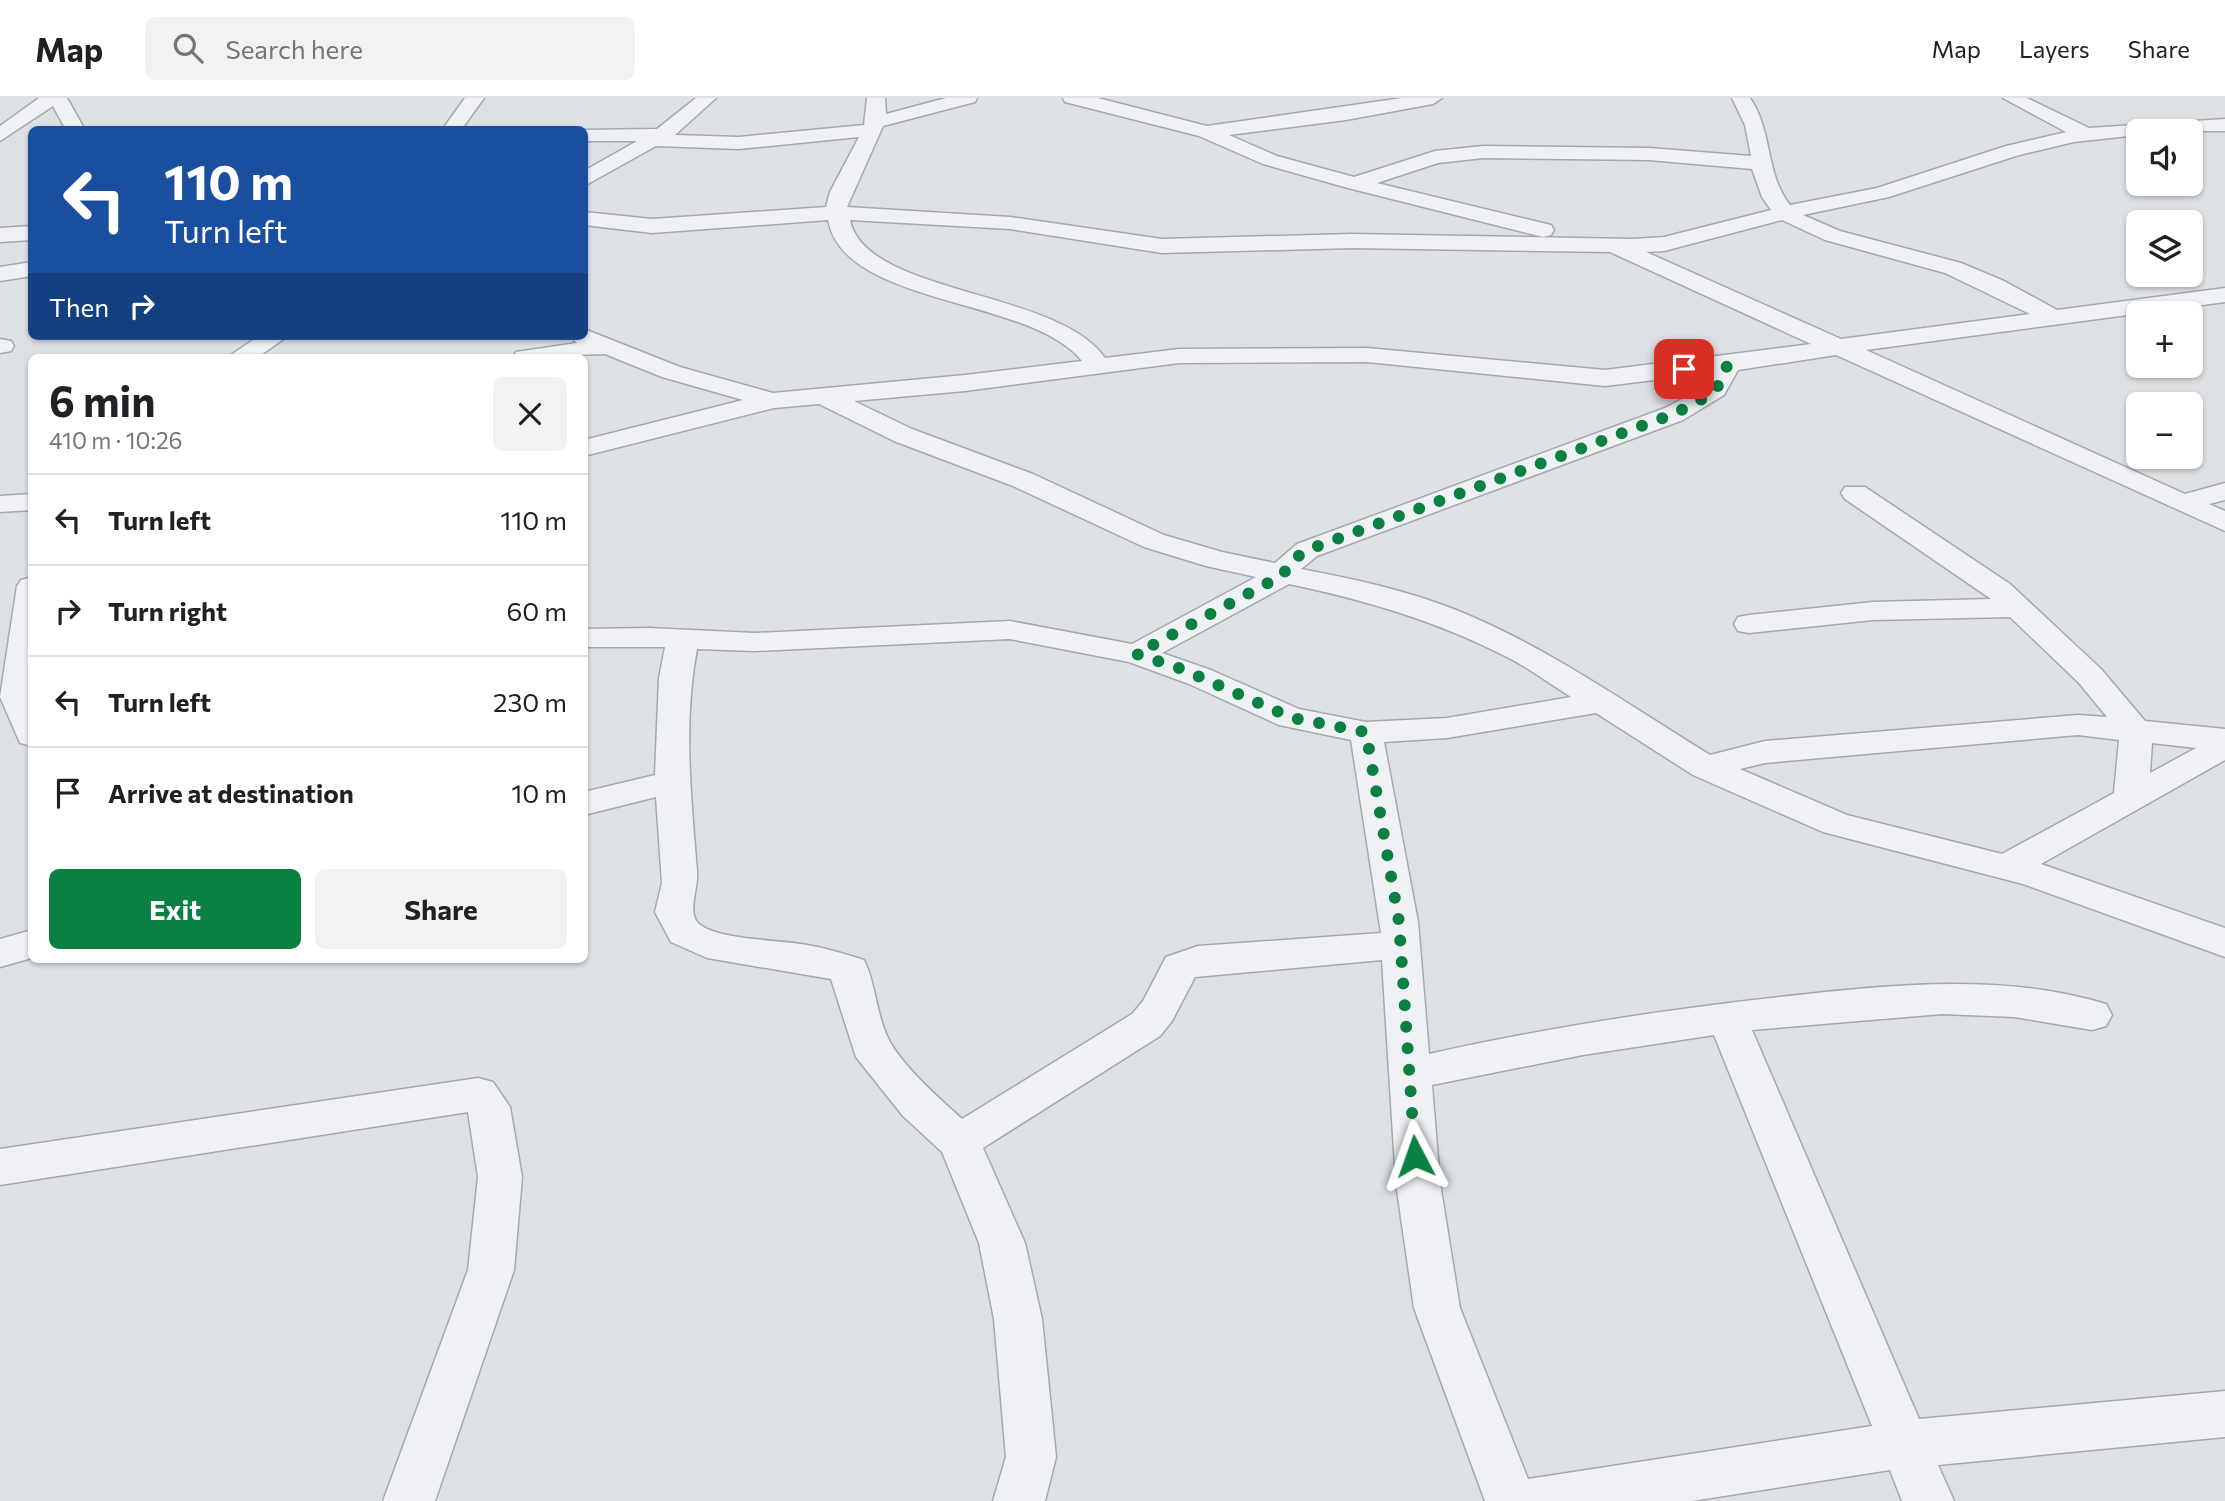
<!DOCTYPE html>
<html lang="en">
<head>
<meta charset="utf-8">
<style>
  :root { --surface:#fff; --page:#f2f2f2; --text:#202124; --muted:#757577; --line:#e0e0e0; --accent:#0b8043 }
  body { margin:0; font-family:Commissioner,sans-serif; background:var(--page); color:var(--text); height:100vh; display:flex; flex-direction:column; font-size:26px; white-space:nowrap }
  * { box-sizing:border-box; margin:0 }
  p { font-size:23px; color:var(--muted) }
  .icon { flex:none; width:38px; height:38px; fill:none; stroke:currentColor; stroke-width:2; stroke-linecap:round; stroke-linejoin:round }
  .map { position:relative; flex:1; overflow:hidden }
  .sheet { position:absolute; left:28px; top:256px; width:560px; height:609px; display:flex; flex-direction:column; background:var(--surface); border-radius:10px; box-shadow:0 2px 5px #0004 }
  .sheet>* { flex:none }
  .banner { position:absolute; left:28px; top:28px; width:560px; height:214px; border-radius:10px; box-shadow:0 2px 5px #0004; background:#1a4fa0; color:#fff; overflow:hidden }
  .tools { position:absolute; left:2126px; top:21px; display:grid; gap:14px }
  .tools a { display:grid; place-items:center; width:77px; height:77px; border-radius:10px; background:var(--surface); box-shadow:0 2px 5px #0004; font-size:35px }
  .pin { position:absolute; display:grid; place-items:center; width:60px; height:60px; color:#fff; margin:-30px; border-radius:14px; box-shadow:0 4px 10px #0006 }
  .me { position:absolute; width:77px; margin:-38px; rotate:356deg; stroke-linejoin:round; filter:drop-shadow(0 0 5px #0008) }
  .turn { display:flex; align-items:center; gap:24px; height:147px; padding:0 21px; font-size:32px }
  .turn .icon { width:91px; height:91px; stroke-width:2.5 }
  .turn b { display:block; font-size:49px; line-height:60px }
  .then { display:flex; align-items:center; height:66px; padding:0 21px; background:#0003; gap:14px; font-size:26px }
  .round { display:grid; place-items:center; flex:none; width:74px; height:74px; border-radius:10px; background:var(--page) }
  .headline { display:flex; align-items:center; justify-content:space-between; height:119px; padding:0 21px }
  h1 { font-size:42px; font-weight:700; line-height:52px }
  .primary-button { display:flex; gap:14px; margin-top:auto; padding:14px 21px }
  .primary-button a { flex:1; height:80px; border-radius:10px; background:var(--accent); color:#fff; font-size:28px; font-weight:700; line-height:80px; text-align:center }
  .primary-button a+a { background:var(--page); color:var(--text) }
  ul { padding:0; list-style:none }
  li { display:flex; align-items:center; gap:21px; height:91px; padding:0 21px; border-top:2px solid var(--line) }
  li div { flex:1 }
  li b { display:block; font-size:26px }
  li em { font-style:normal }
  header { display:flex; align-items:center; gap:42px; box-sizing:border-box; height:98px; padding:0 35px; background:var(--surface); border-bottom:2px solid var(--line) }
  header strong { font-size:33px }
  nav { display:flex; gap:38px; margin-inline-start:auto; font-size:24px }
  .search { width:490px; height:63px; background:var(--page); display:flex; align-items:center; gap:18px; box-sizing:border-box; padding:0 24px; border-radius:10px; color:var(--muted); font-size:26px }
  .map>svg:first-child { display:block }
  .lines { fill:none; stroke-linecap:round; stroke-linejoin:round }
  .minor-casing { stroke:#a3a9ae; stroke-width:3 }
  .minor { fill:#eff1f4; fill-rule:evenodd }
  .route { stroke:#0b8043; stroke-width:12; stroke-dasharray:0 21.6 }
</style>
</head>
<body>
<header>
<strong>Map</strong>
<div class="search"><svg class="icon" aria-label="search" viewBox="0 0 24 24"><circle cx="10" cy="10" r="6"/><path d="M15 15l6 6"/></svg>Search here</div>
<nav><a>Map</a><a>Layers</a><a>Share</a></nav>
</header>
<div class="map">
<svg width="2225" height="1403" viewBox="0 0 2225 1403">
  <rect width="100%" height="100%" fill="#dde1e5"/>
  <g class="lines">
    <defs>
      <g id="minor">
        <polygon points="39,0 67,0 85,32 66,32 53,8 0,43 0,28"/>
        <polygon points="465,0 484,0 461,32 442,32"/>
        <path d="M696,0H716L675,37L739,39L864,27L867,0H885L886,16L946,0H977L975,4L883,28L847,109L1010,119L1162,141L1352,136L1633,141L1664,139L1771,112L1762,99L1752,71L1649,62L1483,60L1438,65L1377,85L1551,127L1554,132L1551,137L1543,139L1348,90L1263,66L1199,38L1065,4L1063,0H1098L1207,28L1402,0H1442L1433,6L1346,22L1229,37L1277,58L1354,79L1435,53L1483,48L1649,50L1751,58L1745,27L1732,0H1750C1773,33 1765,76 1790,107L1877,90L2006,48L2066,34L2003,0H2027L2089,30L2225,21V33H2138V37L2074,44L2019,57L1889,99L1803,117L1840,133L1961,165L2004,183L2057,212L2225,190V204L1866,252L2185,396L2225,385V402L2209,406L2225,413V433L1836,257L1738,272L1724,297L1683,322L1317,458L1301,471C1353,481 1406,492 1456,512C1546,548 1627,606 1710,657L1765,643L2078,617L2107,619L2079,585L2010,519L1873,522L1749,535L1738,533L1734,526L1738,519L1749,517L1873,504L1991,501L1845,401L1841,395L1845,389H1865L2010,486L2101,571L2145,623L2225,631V662L2041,766L2225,830V859L2023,786L1823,734L1693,677L1596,615L1447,640L1384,644L1418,824L1429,956C1545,930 1662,912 1780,899C1886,887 2002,874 2106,906L2112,917L2106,928L2092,932L2014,919L1942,916L1752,932L1919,1321L2225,1293V1339L1938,1367L1954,1403H1902L1890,1372L1692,1403H1485L1414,1210L1396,1085L1382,862L1195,879L1172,923L1160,938L983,1050L1025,1145L1042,1221L1056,1359L1045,1403H993L1006,1359L994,1221L979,1145L942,1054L903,1018L856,959L831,881L707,860L671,844L655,814L662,785L656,699L584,717V694L655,677L659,580L665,549H584V531L649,530L755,535L1010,523L1132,546L1256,479L1206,468L1144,449L1013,388L894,343L819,306L774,310L584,358V342L743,302L662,279L605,256L513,259L516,254L577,245L570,238H584V231L680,269L773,295L965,277L1082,263C1030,198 844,209 828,122L652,135L584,127V114L652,121L826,109L830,94L859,39L739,51L656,48L584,88V73L637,43H584L583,32L657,31ZM850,122L1010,131L1162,155L1352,150L1610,154L1811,246L1605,272L1367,250L1179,251L1105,260C1057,191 865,197 850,122ZM1782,122L1825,142L1945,175L2030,216L1841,241L1646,154L1664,153ZM1367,264L1605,288L1712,275L1699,292L1665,310L1297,446L1275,465L1222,454L1164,437L1033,376L912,331L854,303L965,293L1179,265ZM1289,486C1365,502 1437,523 1507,559C1529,570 1550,586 1571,599L1447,620L1366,624L1299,611L1211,572L1162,555ZM1010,541L1129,564L1189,586L1279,627L1351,642L1381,835L1198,848L1166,859L1143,903L1132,916L962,1021C940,1001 900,966 888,940C876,916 875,882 864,862C845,856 826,850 807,847C782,842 715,842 698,825C687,814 699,788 697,773C691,700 683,624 697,551L755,553ZM2078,637L2119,642L2114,695L2002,756L1847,717L1740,671L1765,665ZM2152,645L2196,650L2150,675ZM1714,937L1872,1328L1528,1381L1460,1210L1440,1085L1432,987L1583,957Z"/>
        <polygon points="32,128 32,142 0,144 0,130"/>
        <polygon points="32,164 32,178 0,183 0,169"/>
        <polygon points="259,238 288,238 258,259 228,259"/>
        <polygon points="0,241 11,243 14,248 11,253 0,255"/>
        <polygon points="32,396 32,412 0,414 0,398"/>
        <polygon points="32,479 32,648 20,645 0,599 17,488 21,482"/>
        <polygon points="32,832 32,860 0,869 0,841"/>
        <polygon points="478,980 493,984 510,1009 522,1079 514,1172 435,1403 383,1403 468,1172 478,1079 468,1014 0,1087 0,1051"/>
      </g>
    </defs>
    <use href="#minor" class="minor-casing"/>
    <use href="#minor" class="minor"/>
  </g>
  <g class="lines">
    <path class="route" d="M1415,1058L1399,824L1366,634L1292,620L1182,571L1136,556L1283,477L1290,464L1307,452L1674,316C1697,303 1724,295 1727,266L1684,271"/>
  </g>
</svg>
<div class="tools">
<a><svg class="icon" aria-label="sound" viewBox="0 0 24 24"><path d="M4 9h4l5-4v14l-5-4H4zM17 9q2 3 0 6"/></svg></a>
<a><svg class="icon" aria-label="layers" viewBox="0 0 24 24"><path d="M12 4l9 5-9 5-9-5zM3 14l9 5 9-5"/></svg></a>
<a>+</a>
<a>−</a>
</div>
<div class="pin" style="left:1684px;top:271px;background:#d93025"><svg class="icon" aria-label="arrive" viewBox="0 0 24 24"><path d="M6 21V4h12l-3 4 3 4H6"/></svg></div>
<svg class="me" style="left:1415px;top:1058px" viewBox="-20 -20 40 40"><path d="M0-17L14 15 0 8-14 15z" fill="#0b8043" stroke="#fff" stroke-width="4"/></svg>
<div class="banner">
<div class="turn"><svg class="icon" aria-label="left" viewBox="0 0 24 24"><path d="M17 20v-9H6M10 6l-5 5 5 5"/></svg><div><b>110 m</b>Turn left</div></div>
<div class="then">Then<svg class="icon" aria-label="right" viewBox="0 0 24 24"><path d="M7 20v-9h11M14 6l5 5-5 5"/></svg></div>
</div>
<section class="sheet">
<div class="headline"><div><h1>6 min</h1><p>410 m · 10:26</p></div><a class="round"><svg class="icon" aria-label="close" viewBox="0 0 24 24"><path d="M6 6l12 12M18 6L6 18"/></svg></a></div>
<ul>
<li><svg class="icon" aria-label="left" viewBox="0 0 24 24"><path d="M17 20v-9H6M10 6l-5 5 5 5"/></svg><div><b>Turn left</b></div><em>110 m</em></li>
<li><svg class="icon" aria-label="right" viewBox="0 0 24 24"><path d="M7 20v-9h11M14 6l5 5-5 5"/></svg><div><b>Turn right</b></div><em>60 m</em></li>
<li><svg class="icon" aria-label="left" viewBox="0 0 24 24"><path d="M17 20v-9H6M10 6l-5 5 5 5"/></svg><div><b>Turn left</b></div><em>230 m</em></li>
<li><svg class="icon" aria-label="arrive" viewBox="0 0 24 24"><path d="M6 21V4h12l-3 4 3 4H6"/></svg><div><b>Arrive at destination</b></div><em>10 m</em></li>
</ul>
<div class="primary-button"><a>Exit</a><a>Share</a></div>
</section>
</div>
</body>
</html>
